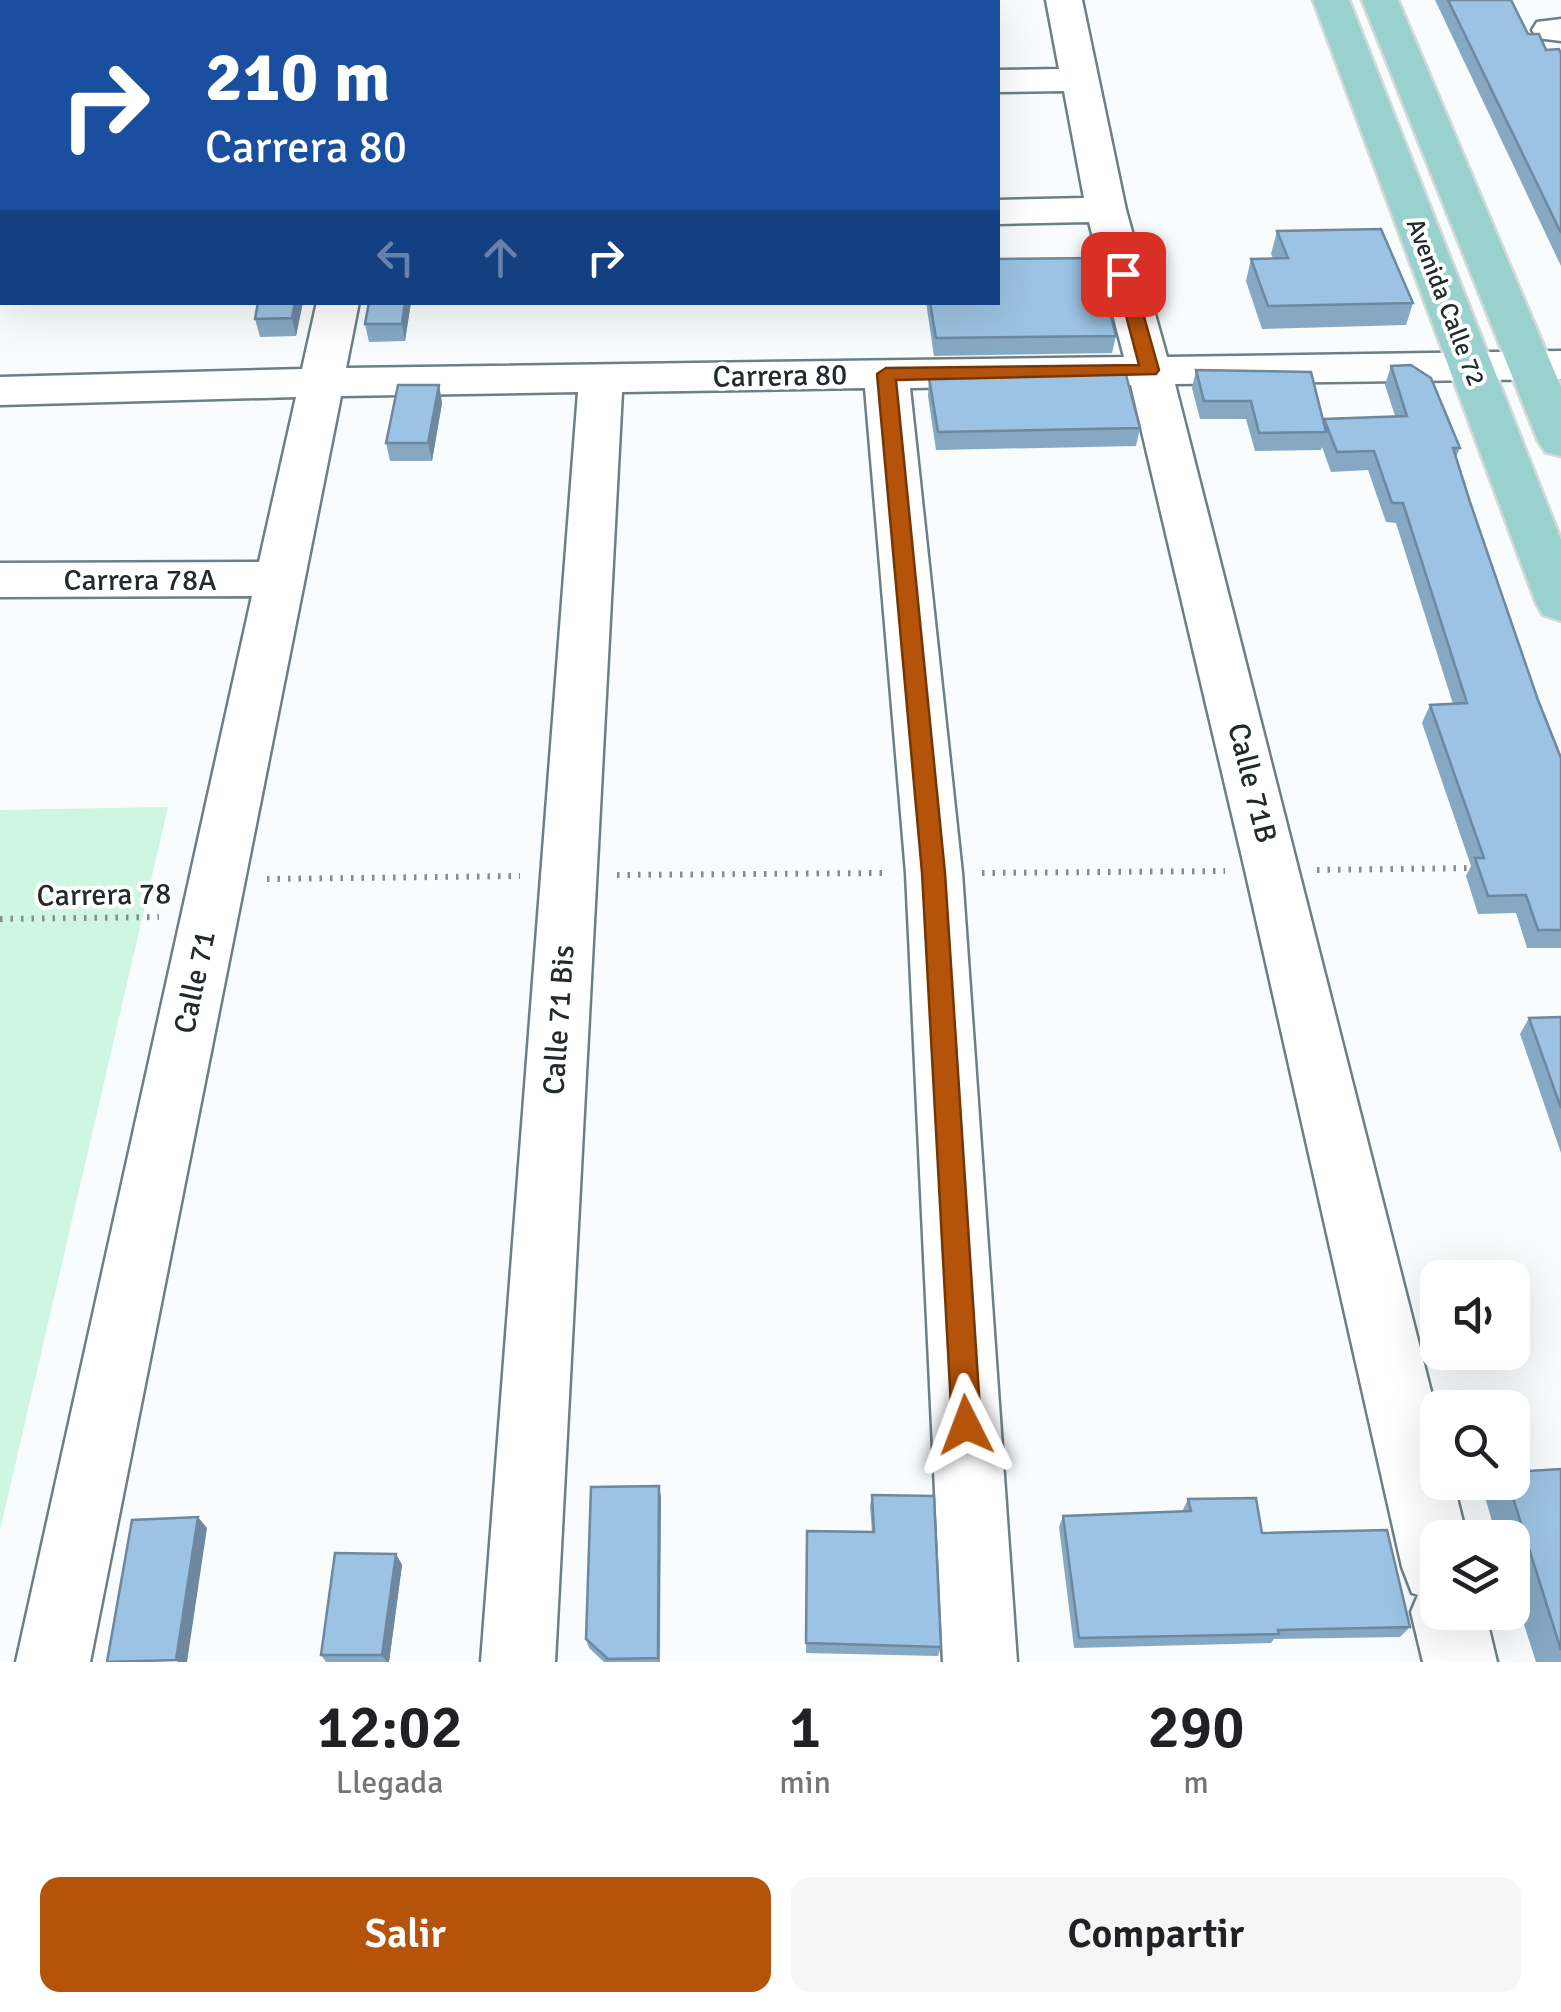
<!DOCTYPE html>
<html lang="es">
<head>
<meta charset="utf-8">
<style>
  :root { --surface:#fff; --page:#f6f6f6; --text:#202124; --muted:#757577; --accent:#b45309 }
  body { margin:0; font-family:Signika,sans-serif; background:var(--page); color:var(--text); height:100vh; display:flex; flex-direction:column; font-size:38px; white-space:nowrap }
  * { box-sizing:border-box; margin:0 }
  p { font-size:32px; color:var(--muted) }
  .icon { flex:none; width:55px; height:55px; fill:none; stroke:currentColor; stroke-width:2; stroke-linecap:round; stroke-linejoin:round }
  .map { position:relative; height:1662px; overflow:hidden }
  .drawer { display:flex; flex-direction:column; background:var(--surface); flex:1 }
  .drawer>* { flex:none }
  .guide { position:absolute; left:0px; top:0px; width:1000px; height:305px; box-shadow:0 10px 40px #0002; background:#1a4fa0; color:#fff; overflow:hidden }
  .buttons { position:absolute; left:1420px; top:1260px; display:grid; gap:20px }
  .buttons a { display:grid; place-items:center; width:110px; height:110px; border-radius:20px; background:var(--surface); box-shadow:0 10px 40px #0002; font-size:50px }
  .pin { position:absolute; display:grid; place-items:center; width:85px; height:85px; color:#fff; margin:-42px; border-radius:20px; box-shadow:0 5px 15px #0006 }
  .me { position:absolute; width:110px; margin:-55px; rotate:357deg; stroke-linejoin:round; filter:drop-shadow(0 0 8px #0008) }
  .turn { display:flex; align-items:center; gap:35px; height:210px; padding:0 40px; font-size:45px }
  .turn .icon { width:130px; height:130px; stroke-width:2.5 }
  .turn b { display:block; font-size:70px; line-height:85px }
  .lanes { display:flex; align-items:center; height:95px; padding:0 40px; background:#0003; justify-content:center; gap:50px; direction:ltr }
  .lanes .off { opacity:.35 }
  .eta { display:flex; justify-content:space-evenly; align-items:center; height:170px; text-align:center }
  .eta b { font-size:60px; font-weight:600; line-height:70px }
  .button { display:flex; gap:20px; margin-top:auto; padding:20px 40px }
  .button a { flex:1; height:115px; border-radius:20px; background:var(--accent); color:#fff; font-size:40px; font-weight:600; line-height:115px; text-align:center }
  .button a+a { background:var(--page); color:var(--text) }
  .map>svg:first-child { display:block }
  .green { fill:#cef6e2 }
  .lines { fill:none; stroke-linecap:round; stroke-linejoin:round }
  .minor-casing { stroke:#6d7f84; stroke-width:5 }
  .major-casing { stroke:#d7d9d9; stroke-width:5 }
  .path { stroke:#868c8e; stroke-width:6; stroke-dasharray:2.5 8; stroke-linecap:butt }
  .minor { fill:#fff; fill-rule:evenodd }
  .major { fill:#98d1ce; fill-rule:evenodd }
  .wall { fill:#86a8c3 }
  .shaded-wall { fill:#6d889f }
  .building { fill:#9cc3e3; stroke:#6d889f; stroke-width:2.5 }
  .route { fill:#b45309; stroke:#753606; stroke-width:2.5 }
  .labels { text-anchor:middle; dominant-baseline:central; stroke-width:8; stroke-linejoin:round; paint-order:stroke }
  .far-street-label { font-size:25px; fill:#222a2c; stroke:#fff }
  .street-label { font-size:30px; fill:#222a2c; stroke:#fff }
</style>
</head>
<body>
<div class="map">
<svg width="1561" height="1662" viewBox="0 0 1561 1662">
  <rect width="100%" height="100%" fill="#f8fcfd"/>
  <polygon class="green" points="168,807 0,1530 0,810"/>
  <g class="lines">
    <defs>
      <g id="minor">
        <polygon points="382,0 418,0 418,2 383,2"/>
        <polygon points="824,0 860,0 860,2 825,2"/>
        <polygon points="1046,0 1082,0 1126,210 1167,357 1561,351 1561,379 1175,384 1438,1419 1438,1482 1453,1482 1467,1538 1438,1538 1438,1612 1485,1612 1497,1662 1423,1662 1411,1612 1418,1595 1412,1593 1402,1567 1245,870 1131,385 910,388 962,873 1017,1662 943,1662 906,873 865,388 622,392 555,1662 481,1662 578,392 341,396 90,1662 16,1662 252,596 0,597 0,563 259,562 296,397 0,405 0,377 302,369 317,302 359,302 346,368 1124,357 1089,222 998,224 998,200 1084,198 1064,91 998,92 998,70 1059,69"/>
        <polygon points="1561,19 1561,41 1537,38 1532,30 1537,22"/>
        <rect x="0" y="86" width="2" height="22"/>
        <rect x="0" y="218" width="2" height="24"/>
      </g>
      <g id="major">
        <polygon points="1313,0 1349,0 1561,540 1561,621 1543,615 1536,603"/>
        <polygon points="1362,0 1398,0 1561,387 1561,456 1545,452 1538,441"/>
      </g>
    </defs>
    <use href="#minor" class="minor-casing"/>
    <use href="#major" class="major-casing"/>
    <g class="path">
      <polyline points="1317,870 1475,868"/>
      <polyline points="982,873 1225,871"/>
      <polyline points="617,875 885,873"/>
      <polyline points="267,879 520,876"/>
      <polyline points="0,919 159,917"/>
    </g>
    <use href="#minor" class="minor"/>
    <use href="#major" class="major"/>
  </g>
  <g class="wall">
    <polygon points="1435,0 1511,0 1528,34 1546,50 1561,54 1561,266"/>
    <polygon points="1277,231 1413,303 1406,325 1262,329 1246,281 1251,259 1273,258 1271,254"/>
    <polygon points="258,302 303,302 296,336 260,337 255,319"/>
    <polygon points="411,302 405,341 369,342 365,324"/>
    <polygon points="926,302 998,302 1116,336 1112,353 934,356"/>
    <polygon points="1391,366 1460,448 1456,457 1470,502 1538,700 1561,758 1561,948 1527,948 1516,913 1478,914 1466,876 1471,866 1422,723 1430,705 1453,704 1396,523 1386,522 1368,470 1331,472 1322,447 1321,450 1255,451 1246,419 1200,419 1192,388 1196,370 1323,420 1395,416 1385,385"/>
    <polygon points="942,374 1140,428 1136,446 936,450 928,396 929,378 941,378"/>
    <polygon points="439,385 442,403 432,461 390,461 386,443"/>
    <polygon points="1561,1017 1561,1153 1520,1034 1529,1018"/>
    <polygon points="1561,1469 1561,1662 1536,1662 1512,1587 1512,1538 1497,1538 1484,1494 1495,1482 1512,1482"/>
    <polygon points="872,1495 941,1647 938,1656 806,1653 807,1531 872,1532 870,1506"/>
    <polygon points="661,1497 660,1662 604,1662 589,1648 586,1639"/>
    <polygon points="1188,1499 1262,1533 1410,1627 1400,1637 1274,1639 1271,1643 1074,1648 1059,1527 1063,1516 1182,1512"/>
    <polygon points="396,1554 402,1565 389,1662 326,1662 321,1655"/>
  </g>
  <g class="shaded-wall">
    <polygon points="295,302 303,302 296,336 292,318"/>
    <polygon points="405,302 411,302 405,341 402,324"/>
    <polygon points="439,385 442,403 432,461 428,443"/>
    <polygon points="659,1486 661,1497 659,1662 658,1658"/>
    <polygon points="198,1517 207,1528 187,1662 178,1662 176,1660"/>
    <polygon points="396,1554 402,1565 389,1662 387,1662 382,1655"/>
  </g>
  <g class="building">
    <polygon points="1448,0 1511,0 1528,34 1539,34 1546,50 1559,49 1561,54 1561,233"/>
    <polygon points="1381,229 1413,303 1268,306 1251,259 1288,258 1277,231"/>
    <polygon points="1096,258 1116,336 936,338 930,302 998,302 998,259"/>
    <polygon points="258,302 295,302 292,318 255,319"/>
    <polygon points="369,302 405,302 402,324 365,324"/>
    <polygon points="1411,365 1431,378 1460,448 1453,448 1470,502 1538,700 1561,758 1561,930 1538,930 1526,895 1488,896 1475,858 1484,858 1430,705 1467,703 1403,503 1392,503 1374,451 1337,452 1324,419 1407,416 1391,366"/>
    <polygon points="1196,370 1311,372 1326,432 1259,433 1251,401 1204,401"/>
    <polygon points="1125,371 1140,428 938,432 929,378 942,378 942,374"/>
    <polygon points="398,385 439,385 428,443 386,443"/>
    <polygon points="1561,1017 1561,1108 1529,1018"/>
    <polygon points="1561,1469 1561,1650 1508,1482 1512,1482 1512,1472"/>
    <polygon points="659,1486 658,1658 608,1659 586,1639 591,1487"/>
    <polygon points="872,1495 934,1496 941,1647 806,1643 807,1531 874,1532"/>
    <polygon points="1256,1498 1262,1533 1387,1530 1410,1627 1278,1630 1279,1634 1079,1638 1063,1516 1191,1511 1188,1499"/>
    <polygon points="198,1517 176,1660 107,1662 132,1520"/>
    <polygon points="335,1553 396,1554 382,1655 321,1655"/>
  </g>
  <polygon class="route" points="1123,269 1132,274 1159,370 1156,374 896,380 945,873 981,1425 976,1435 966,1439 956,1435 952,1425 922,873 877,374 886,368 1139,365 1115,274"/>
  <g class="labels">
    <g class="far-street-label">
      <text transform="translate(1446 302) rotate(69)">Avenida Calle 72</text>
    </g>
    <g class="street-label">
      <text transform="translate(780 376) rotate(-1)">Carrera 80</text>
      <text x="140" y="580">Carrera 78A</text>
      <text transform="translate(1252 783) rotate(76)">Calle 71B</text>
      <text transform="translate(104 895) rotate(-1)">Carrera 78</text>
      <text transform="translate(195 982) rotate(-78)">Calle 71</text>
      <text transform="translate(559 1020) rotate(-86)">Calle 71 Bis</text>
    </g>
  </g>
</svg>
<div class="buttons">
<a><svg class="icon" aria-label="sound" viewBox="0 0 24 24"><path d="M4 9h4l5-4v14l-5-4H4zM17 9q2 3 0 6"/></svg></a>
<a><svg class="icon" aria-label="search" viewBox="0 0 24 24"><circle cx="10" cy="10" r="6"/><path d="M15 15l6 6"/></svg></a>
<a><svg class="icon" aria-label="layers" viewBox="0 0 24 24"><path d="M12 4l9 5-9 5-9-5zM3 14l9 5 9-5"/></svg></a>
</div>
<div class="pin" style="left:1123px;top:274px;background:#d93025"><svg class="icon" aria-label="arrive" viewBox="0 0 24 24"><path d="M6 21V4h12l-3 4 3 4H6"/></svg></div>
<svg class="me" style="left:966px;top:1425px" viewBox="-20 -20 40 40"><path d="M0-17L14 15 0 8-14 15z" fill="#b45309" stroke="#fff" stroke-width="4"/></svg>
<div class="guide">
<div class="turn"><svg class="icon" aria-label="right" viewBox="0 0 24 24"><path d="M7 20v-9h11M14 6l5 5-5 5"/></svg><div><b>210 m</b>Carrera 80</div></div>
<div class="lanes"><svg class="icon off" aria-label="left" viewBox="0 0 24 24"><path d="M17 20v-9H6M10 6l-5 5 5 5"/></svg><svg class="icon off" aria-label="ahead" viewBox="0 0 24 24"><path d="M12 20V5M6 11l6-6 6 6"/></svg><svg class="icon" aria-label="right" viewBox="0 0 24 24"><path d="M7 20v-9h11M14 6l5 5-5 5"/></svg></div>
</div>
</div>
<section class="drawer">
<div class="eta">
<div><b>12:02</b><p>Llegada</p></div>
<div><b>1</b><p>min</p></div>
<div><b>290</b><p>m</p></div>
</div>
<div class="button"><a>Salir</a><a>Compartir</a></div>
</section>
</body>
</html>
